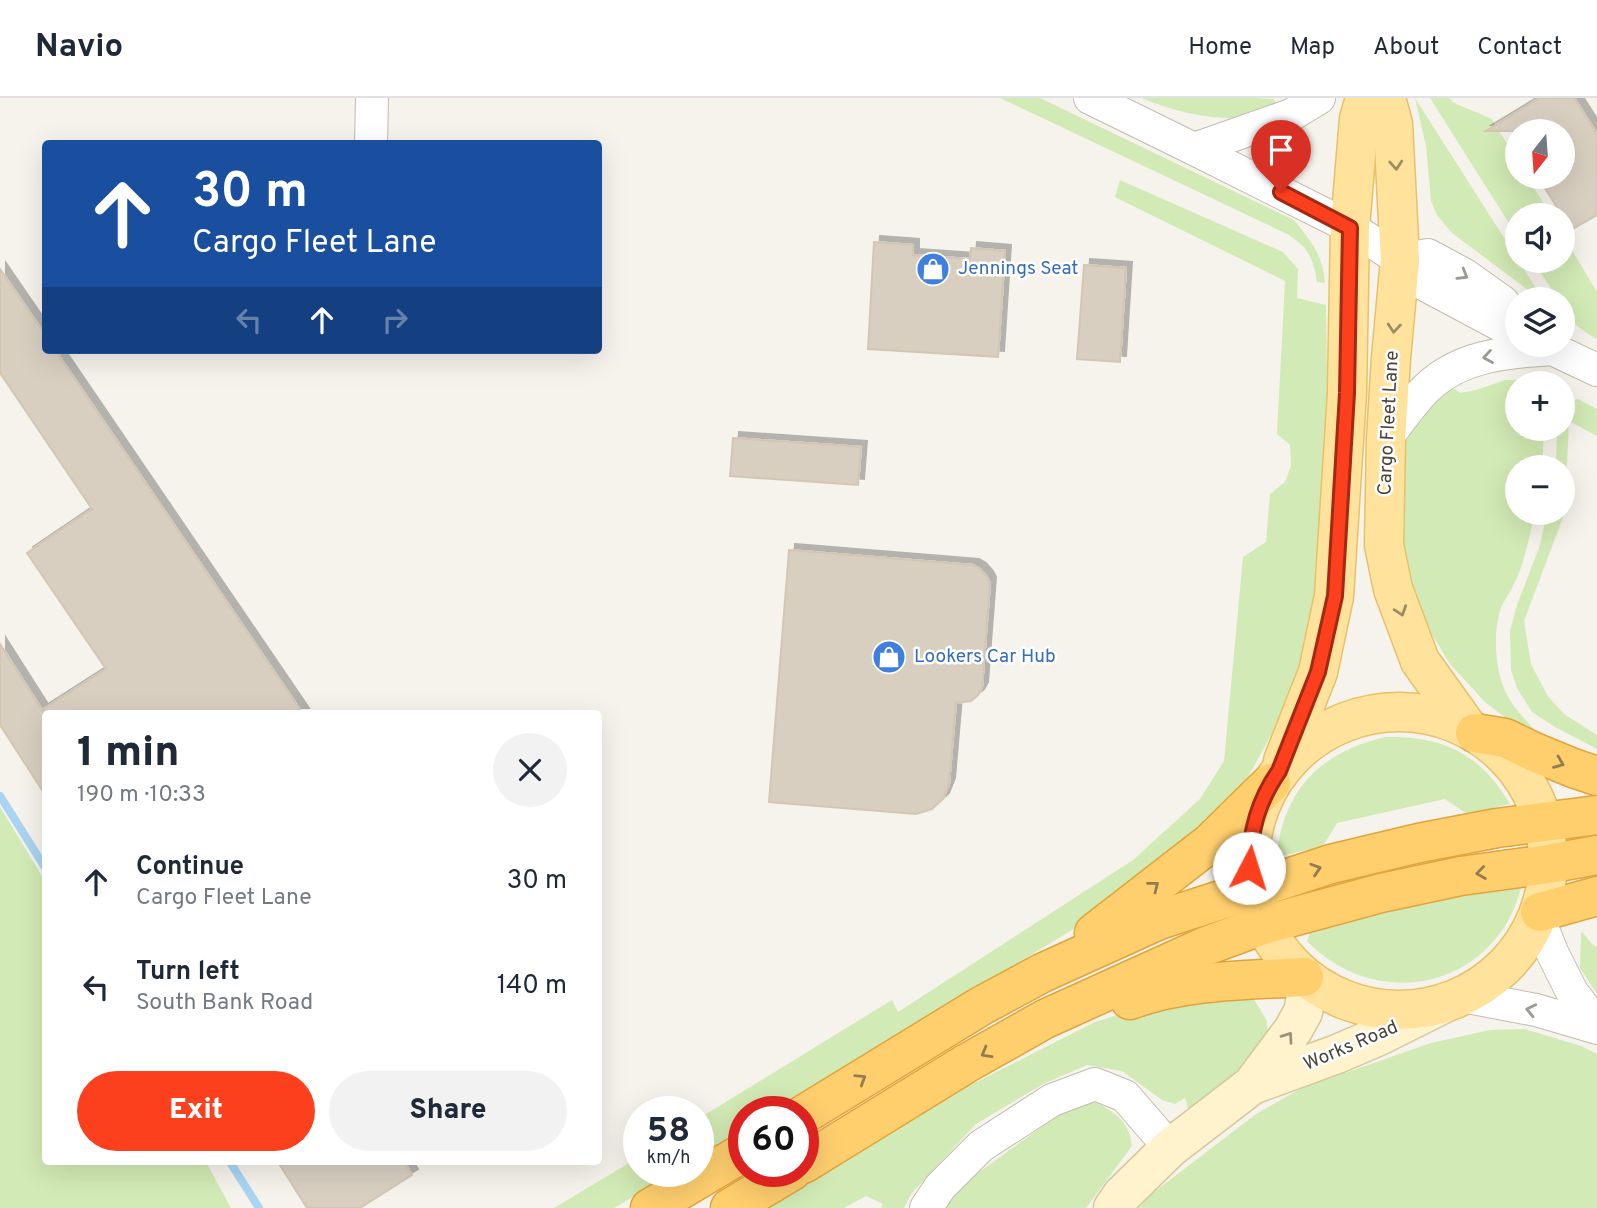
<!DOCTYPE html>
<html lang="en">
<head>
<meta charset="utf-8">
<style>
  :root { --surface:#fff; --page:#f2f2f3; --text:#1f2937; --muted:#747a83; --line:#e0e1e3; --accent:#fc3f1d }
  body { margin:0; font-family:Overpass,sans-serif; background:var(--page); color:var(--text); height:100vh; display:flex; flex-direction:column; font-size:26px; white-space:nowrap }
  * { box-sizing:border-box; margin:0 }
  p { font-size:23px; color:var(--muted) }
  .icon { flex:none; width:38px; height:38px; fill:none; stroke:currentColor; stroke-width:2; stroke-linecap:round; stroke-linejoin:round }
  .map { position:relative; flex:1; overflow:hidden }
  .panel { position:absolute; left:42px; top:612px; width:560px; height:455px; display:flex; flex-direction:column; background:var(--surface); border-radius:7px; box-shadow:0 7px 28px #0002 }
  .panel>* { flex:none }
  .top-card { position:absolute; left:42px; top:42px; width:560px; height:214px; border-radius:7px; box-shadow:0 7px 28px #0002; background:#1a4fa0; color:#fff; overflow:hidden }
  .needle { width:46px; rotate:197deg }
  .controls { position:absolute; left:1505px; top:21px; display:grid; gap:14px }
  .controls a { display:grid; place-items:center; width:70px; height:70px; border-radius:50%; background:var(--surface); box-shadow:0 7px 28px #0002; font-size:35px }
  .speed { position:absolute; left:623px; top:998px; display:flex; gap:14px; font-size:35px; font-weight:700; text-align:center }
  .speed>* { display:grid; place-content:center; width:91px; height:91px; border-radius:50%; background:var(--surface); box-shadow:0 7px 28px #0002; line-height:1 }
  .speed small { font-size:18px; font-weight:400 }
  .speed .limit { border:10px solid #d22; background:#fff; color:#111 }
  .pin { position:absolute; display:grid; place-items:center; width:60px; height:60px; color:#fff; margin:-72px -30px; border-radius:50% 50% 50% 0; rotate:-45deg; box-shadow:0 0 7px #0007 }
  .pin .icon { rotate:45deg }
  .me { position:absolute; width:77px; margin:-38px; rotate:5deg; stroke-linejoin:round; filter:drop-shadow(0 0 5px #0008) }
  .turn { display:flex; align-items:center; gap:24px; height:147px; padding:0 35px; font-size:32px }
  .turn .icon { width:91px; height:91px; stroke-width:2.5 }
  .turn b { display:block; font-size:49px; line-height:60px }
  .lanes { display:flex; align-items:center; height:66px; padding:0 35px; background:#0003; justify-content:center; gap:35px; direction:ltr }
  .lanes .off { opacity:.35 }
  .round { display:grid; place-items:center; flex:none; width:74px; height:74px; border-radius:37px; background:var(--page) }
  .headline { display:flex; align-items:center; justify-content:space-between; height:119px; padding:0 35px }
  h1 { font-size:42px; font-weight:800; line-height:52px }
  .cta { display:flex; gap:14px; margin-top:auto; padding:14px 35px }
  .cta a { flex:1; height:80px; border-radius:42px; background:var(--accent); color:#fff; font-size:28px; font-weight:800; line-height:80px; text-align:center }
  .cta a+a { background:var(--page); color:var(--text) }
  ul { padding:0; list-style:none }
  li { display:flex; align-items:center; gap:21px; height:105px; padding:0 35px }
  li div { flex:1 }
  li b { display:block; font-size:26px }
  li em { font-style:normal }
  header { display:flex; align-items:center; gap:42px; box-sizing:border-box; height:98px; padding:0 35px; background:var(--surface); border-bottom:2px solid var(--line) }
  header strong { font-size:33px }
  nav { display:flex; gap:38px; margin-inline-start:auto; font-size:24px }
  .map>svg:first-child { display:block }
  .green { fill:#d2eab5 }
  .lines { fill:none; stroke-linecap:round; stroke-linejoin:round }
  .stream { stroke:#a9d4f2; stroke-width:8 }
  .building { fill:#d8cfc1; stroke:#d3c7b4; stroke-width:2; filter:url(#shadow) }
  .street-casing { stroke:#c2bbae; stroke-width:34 }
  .secondary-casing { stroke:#d6c79b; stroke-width:41 }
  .primary-casing { stroke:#e6c16a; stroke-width:41 }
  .highway-casing { stroke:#e0a43c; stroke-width:41 }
  .street { stroke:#fff; stroke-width:32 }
  .secondary { stroke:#fff3cd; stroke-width:38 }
  .primary { stroke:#ffe39c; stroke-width:38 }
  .highway { stroke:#ffcf6e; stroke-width:38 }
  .oneway { stroke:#9c8c66 }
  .oneway2 { stroke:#9c9892 }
  .oneway3 { stroke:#937c4e }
  .oneway4 { stroke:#9c937c }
  .route-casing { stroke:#a42913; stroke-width:18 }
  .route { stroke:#fc3f1d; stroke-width:12 }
  .labels { text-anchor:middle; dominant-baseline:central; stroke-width:5; stroke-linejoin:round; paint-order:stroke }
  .shop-label { font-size:19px; fill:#366cbe; stroke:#fff; text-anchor:start }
  .street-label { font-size:19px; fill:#4b4439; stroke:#fff }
</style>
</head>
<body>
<header>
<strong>Navio</strong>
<nav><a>Home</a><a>Map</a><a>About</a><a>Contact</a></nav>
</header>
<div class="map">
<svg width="1597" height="1110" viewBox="0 0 1597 1110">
  <defs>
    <filter id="shadow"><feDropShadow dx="6" dy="-6" stdDeviation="0" flood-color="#0004"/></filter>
  </defs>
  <rect width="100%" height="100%" fill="#f6f3ec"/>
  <g class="green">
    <path d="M1000,0H1040L1294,122C1311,143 1323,157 1325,185L1317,184C1313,159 1308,148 1285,135Z"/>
    <path d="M1142,0H1254L1274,1L1277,11C1265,14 1252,19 1239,20C1207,21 1172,13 1142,0Z"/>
    <polygon points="1415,0 1543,201 1540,201 1452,135 1437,117 1431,103 1426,48"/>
    <polygon points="1430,0 1449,0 1454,5 1492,21 1517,62 1517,79 1527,79 1551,117 1517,117 1517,138"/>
    <polygon points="1120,82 1283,154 1298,171 1297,200 1326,207 1328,355 1317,497 1305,559 1287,608 1247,681 1220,713 1080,827 775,1013 744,1013 744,1032 698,1060 698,1021 892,902 898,914 1133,762 1200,701 1224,663 1243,459 1266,444 1270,396 1285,384 1291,368 1290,347 1277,336 1285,183 1115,99"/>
    <path d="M1563,137L1597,194V241C1582,233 1563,220 1563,201H1558L1533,163H1563Z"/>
    <path d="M1505,282H1526L1536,285H1517V331H1544L1542,369H1517V415H1535C1529,439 1525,465 1513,488C1508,498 1501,506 1499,517C1493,540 1496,572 1505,593C1512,608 1524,620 1535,632L1533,637L1512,625L1485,604L1450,566L1422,520L1404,466L1396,411L1405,338L1425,309L1448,292L1455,291L1460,295L1476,292Z"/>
    <polygon points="1578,301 1597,311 1597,338 1569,323 1565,414 1524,523 1531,566 1547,597 1564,616 1597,637 1597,651 1555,629 1532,614 1517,590 1511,572 1510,533 1517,507 1540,447 1547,415 1563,415 1563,369 1556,369 1557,331 1563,331 1563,304"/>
    <path d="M1386,639C1444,638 1480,656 1510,706L1467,716L1445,701L1337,725L1323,748L1277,759C1282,692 1322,653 1386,639Z"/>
    <polygon points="0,709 45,783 46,1064 206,1064 231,1110 0,1110"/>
    <path d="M1522,787C1517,803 1512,818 1503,831C1455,900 1363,901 1307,843L1310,835L1408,809Z"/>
    <polygon points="1582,834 1593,847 1597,849 1597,896 1580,870 1581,836"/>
    <polygon points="1252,898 1267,923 1268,942 1247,966 1230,979 1199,1008 1188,1010 1185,1000 1175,1006 1162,1002 1122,973 1087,967 1043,986 976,1026 911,1096 904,1110 881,1110 883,1106 866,1098 844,1110 751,1110 864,1041 1095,924 1164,902"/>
    <polygon points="1525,931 1581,948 1597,956 1597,1110 1139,1110 1149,1098 1256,1016 1302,990 1431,945 1490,932"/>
    <path d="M1095,1004C1116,1015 1129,1023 1132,1048L1086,1110H940L975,1077L1065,1012Z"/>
    <polygon points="639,1059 639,1073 677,1073 614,1110 554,1110"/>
  </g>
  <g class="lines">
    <g class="stream">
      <polyline points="0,698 46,771"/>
      <polyline points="230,1064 259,1110"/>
    </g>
  </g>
  <g class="building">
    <polygon points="1540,0 1574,0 1597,36 1597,117 1571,132 1538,79 1563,79 1563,33 1486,33"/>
    <polygon points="874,144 913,147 913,157 970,161 971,150 1005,153 998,259 868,251"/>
    <polygon points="1084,167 1126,170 1120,264 1077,261"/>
    <polygon points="0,171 46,238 46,252 55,252 303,616 45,616 46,698 0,627 0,546 42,612 106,571 27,455 92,411 0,275"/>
    <polygon points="733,340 861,349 858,387 730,378"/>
    <polygon points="789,452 973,467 980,471 987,479 990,485 982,590 978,597 971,603 956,605 949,686 943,701 932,711 916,716 769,704"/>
    <polygon points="278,1064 404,1064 412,1077 360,1110 307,1110"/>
  </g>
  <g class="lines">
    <defs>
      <g id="street">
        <polyline points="1090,0 1194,51 1350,129 1400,162 1414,181 1517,236"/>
        <polyline points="371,46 372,0"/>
        <polyline points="1194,51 1291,17 1319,0"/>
        <polyline points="1400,162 1428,157 1465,177 1503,204 1517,230"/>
        <polyline points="1544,247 1597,272"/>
        <path d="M1386,341C1397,326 1408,311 1420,297C1455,257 1506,254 1556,251"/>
        <polyline points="1538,819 1552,854 1572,894 1597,927"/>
        <polyline points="1462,898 1536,912 1597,930"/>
        <polyline points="926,1110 940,1089 981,1048 1052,1002 1095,986 1125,998 1170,1050"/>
      </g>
      <g id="secondary">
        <polyline points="1252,987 1337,956 1379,938 1447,904"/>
        <polyline points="1113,1110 1122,1097 1170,1050 1252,987 1293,932 1303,914 1309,883"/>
      </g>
      <g id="primary">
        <polyline points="1386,0 1393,26 1400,162 1391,260 1386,341 1384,447 1393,491 1420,563 1468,630"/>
        <circle cx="1399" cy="763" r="149"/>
        <polyline points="1283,663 1318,574 1334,498 1347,295 1350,129 1359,21 1365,0"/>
      </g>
      <g id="highway">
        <polyline points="1475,635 1505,640 1534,654 1573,670 1597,678"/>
        <polyline points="1540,814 1597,798"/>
        <polyline points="1094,835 1210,745 1271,685"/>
        <path d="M1130,902C1184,882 1248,882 1304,879"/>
        <polyline points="803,1017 981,908 1042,875 1159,822 1331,766 1419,745 1497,730 1597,717"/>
        <polyline points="803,1066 967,965 1045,921 1206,848 1263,827 1381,795 1461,778 1548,766 1597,757"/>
        <polyline points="650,1110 744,1054"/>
        <polyline points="730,1110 792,1073"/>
      </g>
    </defs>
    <use href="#street" class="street-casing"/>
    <use href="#secondary" class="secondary-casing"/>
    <use href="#primary" class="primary-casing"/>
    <use href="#highway" class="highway-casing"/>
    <use href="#street" class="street"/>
    <use href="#secondary" class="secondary"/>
    <use href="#primary" class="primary"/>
    <use href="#highway" class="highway"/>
  </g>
  <defs><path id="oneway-chevron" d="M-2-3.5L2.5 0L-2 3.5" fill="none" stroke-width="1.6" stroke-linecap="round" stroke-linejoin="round" transform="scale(1.75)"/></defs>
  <g class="oneway">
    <use href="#oneway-chevron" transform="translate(1396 67) rotate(86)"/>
    <use href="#oneway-chevron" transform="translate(1394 230) rotate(95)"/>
    <use href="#oneway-chevron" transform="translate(1401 513) rotate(71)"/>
  </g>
  <g class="oneway2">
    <use href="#oneway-chevron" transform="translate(1463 177) rotate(31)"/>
    <use href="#oneway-chevron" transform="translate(1488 259) rotate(170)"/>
    <use href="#oneway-chevron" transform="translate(1531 912) rotate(-167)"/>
  </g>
  <g class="oneway3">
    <use href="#oneway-chevron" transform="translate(1559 665) rotate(22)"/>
    <use href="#oneway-chevron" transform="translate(1316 771) rotate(-18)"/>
    <use href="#oneway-chevron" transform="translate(1481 775) rotate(172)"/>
    <use href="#oneway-chevron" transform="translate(1154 788) rotate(-38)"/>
    <use href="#oneway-chevron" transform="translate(986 955) rotate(150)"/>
    <use href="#oneway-chevron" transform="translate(861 981) rotate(-32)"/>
  </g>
  <use class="oneway4" href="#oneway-chevron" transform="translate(1288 939) rotate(-55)"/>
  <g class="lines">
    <defs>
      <path id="route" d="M1249,770C1250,734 1258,703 1279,673L1318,574L1335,498L1347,295L1350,130L1281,94"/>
    </defs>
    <use href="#route" class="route-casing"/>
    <use href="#route" class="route"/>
  </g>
  <defs>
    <symbol id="shop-disc" viewBox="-11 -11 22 22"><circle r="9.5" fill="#3f7fe0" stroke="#fff"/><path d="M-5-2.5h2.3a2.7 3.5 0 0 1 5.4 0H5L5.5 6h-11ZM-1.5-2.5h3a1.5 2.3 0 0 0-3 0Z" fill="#fff"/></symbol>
  </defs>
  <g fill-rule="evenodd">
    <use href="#shop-disc" x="914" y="152" width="38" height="38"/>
    <use href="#shop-disc" x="870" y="540" width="38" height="38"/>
  </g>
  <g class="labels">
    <g class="shop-label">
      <text x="958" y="171">Jennings Seat</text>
      <text x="914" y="559">Lookers Car Hub</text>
    </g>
    <g class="street-label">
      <text transform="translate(1389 325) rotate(-87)">Cargo Fleet Lane</text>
      <text transform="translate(1351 948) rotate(-23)">Works Road</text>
    </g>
  </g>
</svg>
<div class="controls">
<a><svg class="needle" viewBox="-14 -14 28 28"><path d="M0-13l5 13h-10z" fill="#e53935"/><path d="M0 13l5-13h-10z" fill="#747a83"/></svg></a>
<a><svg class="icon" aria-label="sound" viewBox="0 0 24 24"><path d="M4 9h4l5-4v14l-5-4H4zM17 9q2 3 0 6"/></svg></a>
<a><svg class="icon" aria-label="layers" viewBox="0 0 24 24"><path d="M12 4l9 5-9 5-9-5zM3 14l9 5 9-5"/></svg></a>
<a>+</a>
<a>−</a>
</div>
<div class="speed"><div>58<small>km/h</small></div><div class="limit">60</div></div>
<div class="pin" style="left:1281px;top:94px;background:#d93025"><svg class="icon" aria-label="arrive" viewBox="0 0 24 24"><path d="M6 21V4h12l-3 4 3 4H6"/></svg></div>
<svg class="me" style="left:1249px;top:770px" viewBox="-20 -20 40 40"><circle r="19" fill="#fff"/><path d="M0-13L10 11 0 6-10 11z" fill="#fc3f1d"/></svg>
<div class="top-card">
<div class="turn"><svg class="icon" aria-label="ahead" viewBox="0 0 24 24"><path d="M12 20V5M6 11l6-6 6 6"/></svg><div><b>30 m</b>Cargo Fleet Lane</div></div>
<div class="lanes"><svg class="icon off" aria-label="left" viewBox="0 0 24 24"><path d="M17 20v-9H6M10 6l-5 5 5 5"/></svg><svg class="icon" aria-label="ahead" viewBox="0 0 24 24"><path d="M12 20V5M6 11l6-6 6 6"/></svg><svg class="icon off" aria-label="right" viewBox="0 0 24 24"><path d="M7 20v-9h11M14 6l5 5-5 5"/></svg></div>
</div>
<section class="panel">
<div class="headline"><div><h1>1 min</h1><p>190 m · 10:33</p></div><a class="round"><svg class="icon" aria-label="close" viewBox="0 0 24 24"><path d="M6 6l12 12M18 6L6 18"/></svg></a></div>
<ul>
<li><svg class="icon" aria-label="ahead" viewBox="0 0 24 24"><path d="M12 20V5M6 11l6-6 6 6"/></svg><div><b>Continue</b><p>Cargo Fleet Lane</p></div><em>30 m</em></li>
<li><svg class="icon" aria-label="left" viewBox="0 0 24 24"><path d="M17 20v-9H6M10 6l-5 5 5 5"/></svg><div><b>Turn left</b><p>South Bank Road</p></div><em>140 m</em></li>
</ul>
<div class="cta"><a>Exit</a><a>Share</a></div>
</section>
</div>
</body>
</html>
